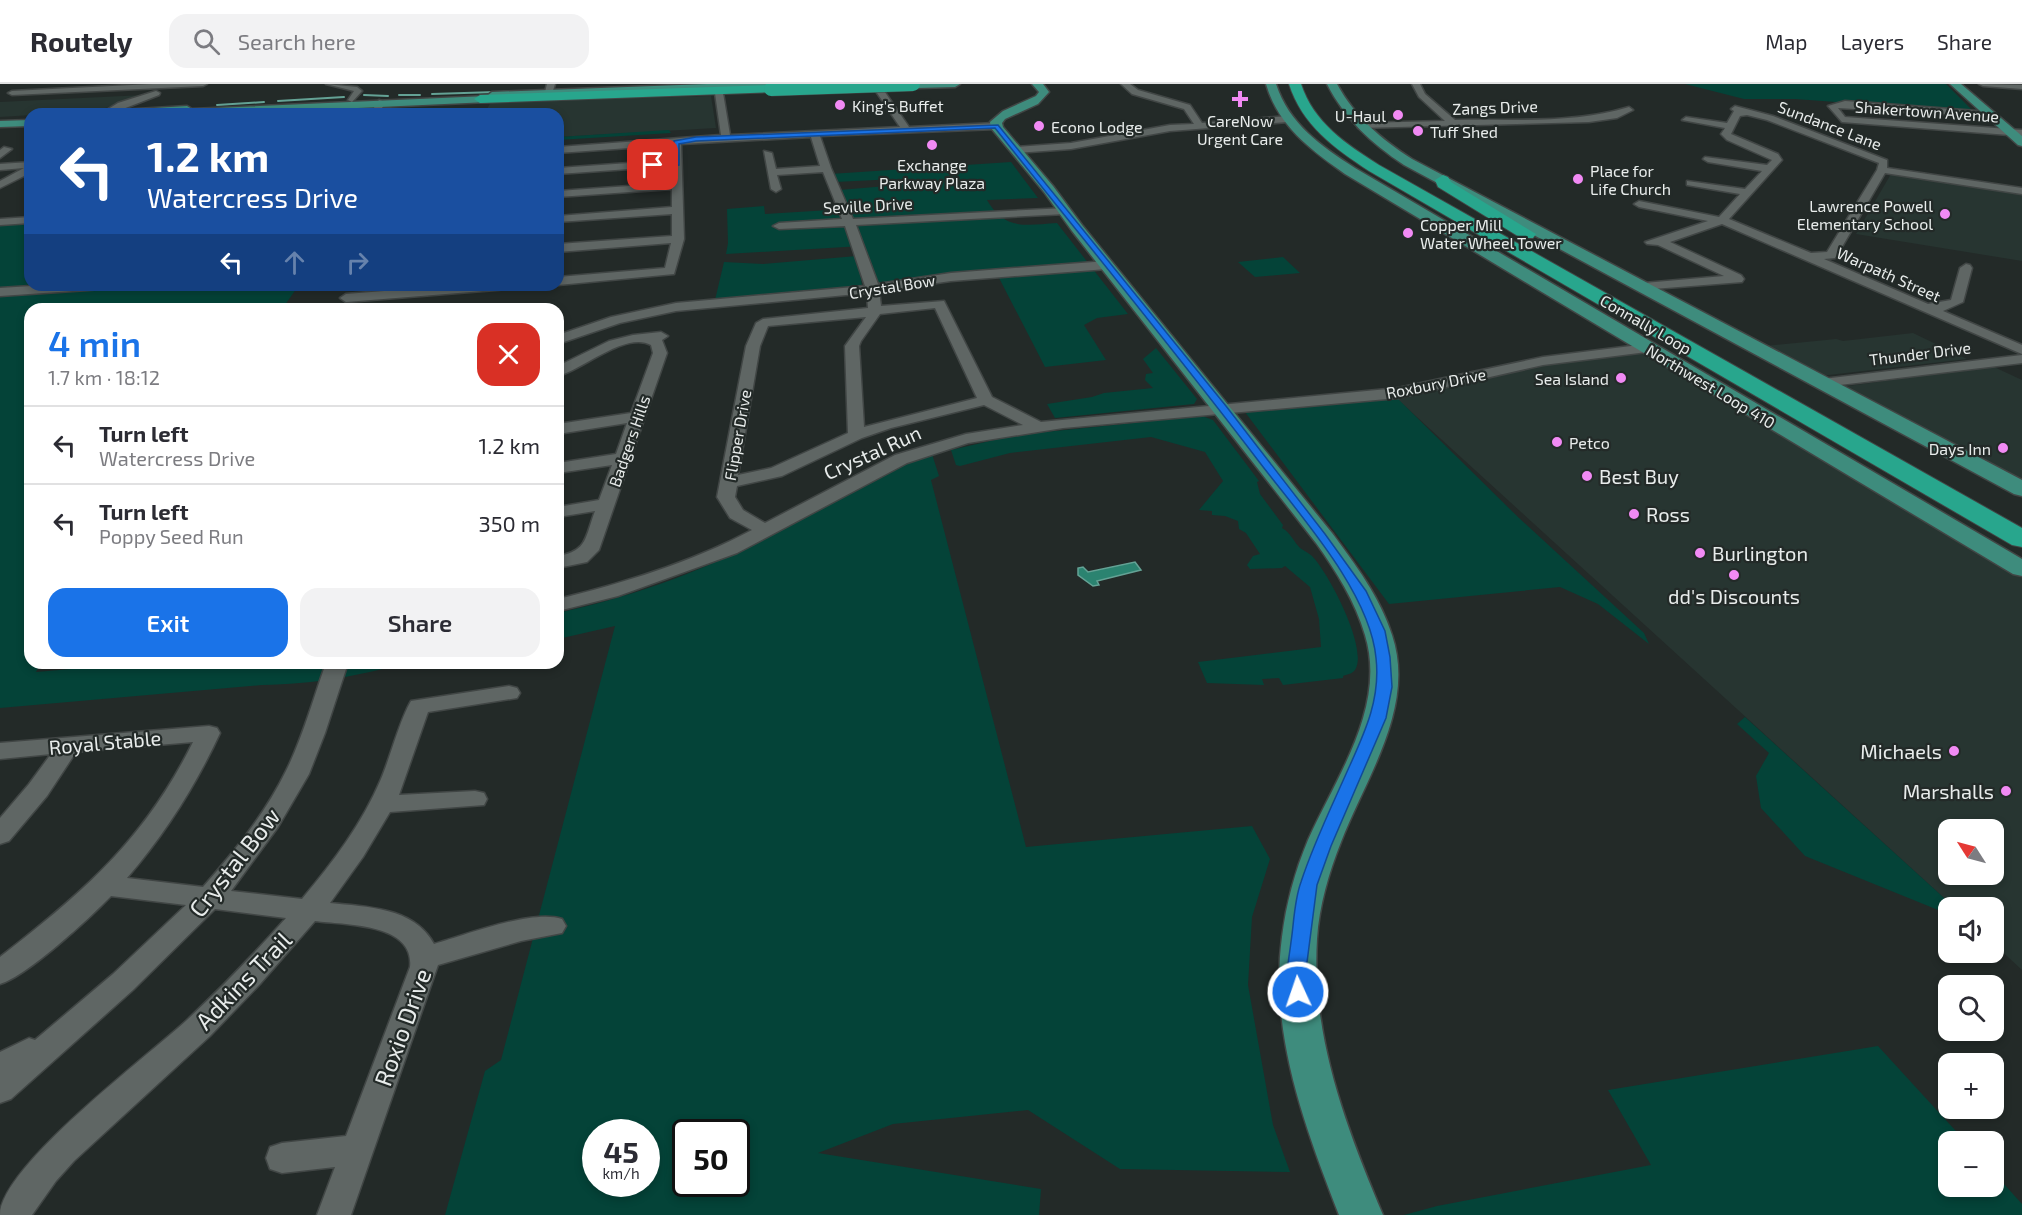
<!DOCTYPE html>
<html lang="en">
<head>
<meta charset="utf-8">
<style>
  :root { --surface:#fff; --page:#f2f2f3; --text:#2b2b33; --muted:#7c7c81; --line:#e1e1e2; --accent:#1a73e8 }
  body { margin:0; font-family:"Exo 2",sans-serif; background:var(--page); color:var(--text); height:100vh; display:flex; flex-direction:column; font-size:22px; white-space:nowrap }
  * { box-sizing:border-box; margin:0 }
  p { font-size:20px; color:var(--muted) }
  .icon { flex:none; width:33px; height:33px; fill:none; stroke:currentColor; stroke-width:2; stroke-linecap:round; stroke-linejoin:round }
  .map { position:relative; flex:1; overflow:hidden }
  .sheet { position:absolute; left:24px; top:219px; width:540px; height:366px; display:flex; flex-direction:column; background:var(--surface); border-radius:18px; box-shadow:0 3px 9px #0003 }
  .sheet>* { flex:none }
  .hud { position:absolute; left:24px; top:24px; width:540px; height:183px; border-radius:18px; box-shadow:0 3px 9px #0003; background:#1a4fa0; color:#fff; overflow:hidden }
  .needle { width:39px; rotate:306deg }
  .buttons { position:absolute; left:1938px; top:735px; display:grid; gap:12px }
  .buttons a { display:grid; place-items:center; width:66px; height:66px; border-radius:12px; background:var(--surface); box-shadow:0 3px 9px #0003; font-size:30px }
  .speed { position:absolute; left:582px; top:1035px; display:flex; gap:12px; font-size:30px; font-weight:700; text-align:center }
  .speed>* { display:grid; place-content:center; width:78px; height:78px; border-radius:50%; background:var(--surface); box-shadow:0 3px 9px #0003; line-height:1 }
  .speed small { font-size:15px; font-weight:400 }
  .speed .limit { border:3px solid #111; border-radius:9px; background:#fff; color:#111 }
  .pin { position:absolute; display:grid; place-items:center; width:51px; height:51px; color:#fff; margin:-26px; border-radius:12px; box-shadow:0 3px 9px #0006 }
  .me { position:absolute; width:66px; margin:-33px; rotate:357deg; stroke-linejoin:round; filter:drop-shadow(0 0 4px #0008) }
  .turn { display:flex; align-items:center; gap:21px; height:126px; padding:0 24px; font-size:27px }
  .turn .icon { width:78px; height:78px; stroke-width:2.5 }
  .turn b { display:block; font-size:42px; line-height:51px }
  .lanes { display:flex; align-items:center; height:57px; padding:0 24px; background:#0003; justify-content:center; gap:30px; direction:ltr }
  .lanes .off { opacity:.35 }
  .round { display:grid; place-items:center; flex:none; width:63px; height:63px; border-radius:18px; background:var(--page) }
  .overview { display:flex; align-items:center; justify-content:space-between; height:102px; padding:0 24px }
  h1 { font-size:36px; font-weight:600; line-height:45px; color:var(--accent) }
  .action { display:flex; gap:12px; margin-top:auto; padding:12px 24px }
  .action a { flex:1; height:69px; border-radius:18px; background:var(--accent); color:#fff; font-size:24px; font-weight:600; line-height:69px; text-align:center }
  .action a+a { background:var(--page); color:var(--text) }
  ul { padding:0; list-style:none }
  li { display:flex; align-items:center; gap:18px; height:78px; padding:0 24px; border-top:2px solid var(--line) }
  li div { flex:1 }
  li b { display:block; font-size:22px }
  li em { font-style:normal }
  header { display:flex; align-items:center; gap:36px; box-sizing:border-box; height:84px; padding:0 30px; background:var(--surface); border-bottom:2px solid var(--line) }
  header strong { font-size:28px }
  nav { display:flex; gap:33px; margin-inline-start:auto; font-size:21px }
  .search { width:420px; height:54px; background:var(--page); display:flex; align-items:center; gap:15px; box-sizing:border-box; padding:0 21px; border-radius:18px; color:var(--muted); font-size:22px }
  .map>svg:first-child { display:block }
  .built { fill:#273531; fill-rule:evenodd }
  .green { fill:#044338; fill-rule:evenodd }
  .water { fill:#2b8370; stroke:#64a295; stroke-width:1.5 }
  .lines { fill:none; stroke-linecap:round; stroke-linejoin:round }
  .stream { stroke:#64a295; stroke-width:2 }
  .minor-casing { stroke:#414645; stroke-width:3 }
  .major-casing { stroke:#414645; stroke-width:3 }
  .highway-casing { stroke:#414645; stroke-width:2 }
  .minor { fill:#5f6664; fill-rule:evenodd }
  .major { fill:#3e8c7d; fill-rule:evenodd }
  .highway { fill:#28a68d; fill-rule:evenodd }
  .highway-bridge-casing { stroke:#414645; stroke-width:15; stroke-linecap:butt }
  .highway-bridge { stroke:#28a68d; stroke-width:14 }
  .route { fill:#1a73e8; stroke:#114b97; stroke-width:1.5 }
  .poi-dot { fill:#f18af4; stroke:#232a28; stroke-width:2 }
  .labels { text-anchor:middle; dominant-baseline:central; stroke-width:4.5; stroke-linejoin:round; paint-order:stroke }
  .far-poi-label { font-size:16px; fill:#e8eceb; stroke:#232a28; text-anchor:start }
  .far-street-label { font-size:16px; fill:#e8eceb; stroke:#232a28 }
  .street-label { font-size:20px; fill:#e8eceb; stroke:#232a28 }
  .poi-label { font-size:20px; fill:#e8eceb; stroke:#232a28; text-anchor:start }
  .near-street-label { font-size:24px; fill:#e8eceb; stroke:#232a28 }
</style>
</head>
<body>
<header>
<strong>Routely</strong>
<div class="search"><svg class="icon" aria-label="search" viewBox="0 0 24 24"><circle cx="10" cy="10" r="6"/><path d="M15 15l6 6"/></svg>Search here</div>
<nav><a>Map</a><a>Layers</a><a>Share</a></nav>
</header>
<div class="map">
<svg width="2022" height="1131" viewBox="0 0 2022 1131">
  <rect width="100%" height="100%" fill="#232a28"/>
  <g class="built">
    <polygon points="144,11 97,27 0,33 0,18"/>
    <polygon points="711,12 716,44 558,53 558,30 484,30 491,18"/>
    <polygon points="1891,90 2022,109 2022,177 1856,150"/>
    <polygon points="1913,249 1967,275 1820,292 1764,262 1836,255 1843,257"/>
    <path d="M1646,268L2022,494V886L1994,860V824L1954,823L1395,313L1552,278ZM1948,746H1994V790H1948Z"/>
    <polygon points="1992,282 2022,296 2022,398 1841,303"/>
  </g>
  <g class="green">
    <polygon points="1685,0 1946,0 1974,28 1795,15 1744,15"/>
    <polygon points="669,46 671,49 558,56 558,53"/>
    <path d="M1011,78L1038,114L987,116C1005,147 1026,141 1057,139L1128,230L1097,234L1084,241L1106,276L1045,283L998,192L885,200L876,198L862,162L726,170L728,159L727,125L764,122L765,130L846,125L839,106L899,101L896,95L835,98L830,90Z"/>
    <path d="M30,138V201H299L282,225H30V579H41L36,588L141,579H405C354,593 315,600 262,601L0,624V140Z"/>
    <polygon points="857,172 862,201 857,204 715,216 724,178 763,180"/>
    <polygon points="1283,173 1300,189 1255,193 1238,178"/>
    <polygon points="1156,264 1197,315 1194,320 1055,334 1047,320 1092,313 1104,309 1153,304 1145,296 1146,290 1153,289 1143,275"/>
    <polygon points="1398,315 1519,434 1644,549 1649,560 1598,520 1560,503 1389,520 1245,328"/>
    <path d="M1202,332L1213,336L1259,397L1257,398L1260,410L1283,441L1282,444C1290,448 1294,458 1300,464C1304,467 1309,469 1312,472C1328,488 1369,565 1355,586C1352,590 1348,590 1343,592V594L1283,601L1279,594L1262,595L1264,601L1207,599L1198,578L1321,563L1319,535L1310,503L1285,482L1282,484L1250,485L1247,481L1253,472L1260,470L1246,449L1239,445L1238,437L1225,432L1212,431V427L1199,426L1223,397L1205,368L1151,353L1010,369L960,382L956,381L951,366L1016,351Z"/>
    <path d="M932,370L939,392L931,396L1026,763L1252,742L1270,775L1252,833L1248,901L1273,1041L1290,1088L1120,1085L1028,1026L893,1040L818,1069L1041,1105L1039,1131H445L485,987L501,976L615,542L558,555V529C625,514 695,491 756,458C814,427 868,391 932,370ZM596,1048H646V1100H596ZM686,1048H736V1100H686Z"/>
    <polygon points="1745,633 1954,823 1948,824 1948,830 1805,772 1761,724 1756,692 1769,669 1737,640"/>
    <polygon points="1878,962 1965,1057 1948,1058 1948,1102 1994,1102 1994,1089 2022,1120 2022,1131 1404,1131 1437,1122 1651,1081 1608,1006"/>
  </g>
  <polygon class="water" points="1135,478 1141,486 1097,497 1099,501 1093,502 1078,491 1078,484 1083,483 1088,488"/>
  <g class="lines">
    <g class="stream">
      <polyline points="432,10 496,8"/>
      <polyline points="364,11 388,12"/>
      <polyline points="399,11 420,11"/>
      <polyline points="278,17 344,13"/>
      <polyline points="217,21 264,18"/>
    </g>
    <defs>
      <g id="minor">
        <polygon points="152,0 207,0 203,2 12,11 8,9 12,7"/>
        <polygon points="326,0 357,3 362,7 352,18 348,16 354,7"/>
        <polygon points="547,0 555,0 552,10 545,8"/>
        <polygon points="1121,0 1130,0 1138,6 1190,21 1202,39 1288,32 1292,35 1288,38 1170,47 1071,65 1015,69 1010,66 1015,63 1071,59 1170,41 1194,40 1184,25 1132,10"/>
        <path d="M1412,0H1420L1425,10L1455,36C1512,35 1574,40 1629,23L1633,26L1617,34L1589,38L1358,44V40L1361,39L1445,37L1419,13Z"/>
        <polygon points="1979,0 2022,1 2022,5 1983,2"/>
        <path d="M877,1H880L909,43L996,39L1000,42L996,45L820,52L831,84L853,135L1066,124L1071,127L1066,130L856,141L878,200L951,189L1107,177L1113,181L1107,185L951,197L879,207L881,222L944,217L992,313L1041,338L1398,304L1543,273L1647,260L1654,264L1647,268L1543,281L1398,314L1063,344L968,359L907,379L737,469L618,512L558,527V515C624,499 692,478 752,446L730,434L717,413L746,262L756,239L763,235L868,224L867,209L676,227L620,239L558,260V251L611,233L676,219L865,202L845,142L779,145L773,142L779,139L842,135L823,88L777,91L781,105L776,108L771,105L764,67L772,69L776,85L820,82L811,53L681,60L684,155L674,190L558,201V193L665,184L671,159L558,168V160L672,152V130L558,138V132L672,123V105L558,113V107L672,99V82L558,90V84L672,76L671,61L558,69V63L721,51L715,9L719,7L723,9L730,51L900,43L873,3ZM935,224L977,314L864,343L859,262L861,257L880,230ZM866,233L845,262L848,349L771,384L738,391L760,262L768,242ZM984,321L1023,341L966,350L895,371L765,439L743,426L735,413L737,402L782,392L862,354L891,344Z"/>
        <polygon points="156,7 160,9 159,11 110,30 100,30 118,19"/>
        <polygon points="379,16 386,18 378,30 370,30"/>
        <polygon points="1845,17 1990,28 1994,31 1993,33 1838,24 1845,33 2022,46 2022,52 1842,38 1828,22"/>
        <path d="M1735,22L1773,32L1887,76V84L2022,104V110L1885,89L1839,168L1835,174L1824,175L1928,220L1951,216L1960,184L1966,180L1970,181L1972,184L1963,218L1943,227L2022,261V270L1722,140L1670,158L1741,191L1744,195L1742,198L1640,206L1638,203L1644,199L1724,192L1658,161L1647,160L1645,158L1708,137L1639,123L1634,120L1639,117L1719,133L1740,110L1687,101V97L1745,105L1762,87L1708,78L1703,75L1705,73L1767,81L1772,76L1727,56L1721,50L1725,44L1682,36L1686,33L1727,39L1734,27L1731,25ZM1747,31L1767,36L1879,79L1877,86L1827,168L1811,169L1729,135L1782,76L1778,70L1731,50L1740,32Z"/>
        <polygon points="4,63 12,65 0,74 0,66"/>
        <polygon points="30,78 30,89 0,104 0,97 24,84 0,86 0,80"/>
        <polygon points="30,133 30,139 0,141 0,135"/>
        <polygon points="47,201 108,201 102,205 0,212 0,204"/>
        <polygon points="461,201 514,201 508,205 346,218 340,214 346,210"/>
        <path d="M661,248L668,252L662,256L667,269L599,466L587,478L558,484V472C588,467 585,453 595,427L558,433V423L599,416L612,381L558,389V379L616,370L627,339L558,350V340L631,329L653,269L651,261C626,247 582,286 558,292V282L609,257L633,251Z"/>
        <polygon points="2022,271 2022,279 1823,303 1816,299 1823,295"/>
        <path d="M326,579H348L325,649L309,690L278,743L231,807L302,815C333,778 362,740 381,695C390,674 400,635 411,617L509,602L517,604L520,609L517,614L428,628L399,711L475,707L484,709L487,715L484,721L390,728L363,773L330,819C367,823 414,823 434,860C466,851 532,825 562,835L566,842L562,849L521,857L438,881L351,1131H317L335,1083L282,1089L270,1085L266,1074L270,1063L282,1059L346,1052L410,883C415,839 345,841 315,837L260,900L210,952L74,1077L56,1097L32,1131H0C0,1083 149,971 187,936C222,903 255,869 286,834L215,825L133,906L11,1015L0,1019V968L29,954L35,956L113,890L186,821L111,812C90,834 27,892 0,900V873C84,808 145,755 193,658L76,668L47,712L9,757L0,760V734L29,700L51,670L0,675V659L209,642L217,644L220,649C196,701 165,750 127,794L203,803C234,768 265,730 286,687C303,653 313,615 326,579Z"/>
      </g>
      <g id="major">
        <polygon points="707,0 796,0 791,3 515,13 510,17 228,30 98,30 104,27 187,22 192,25 487,12 492,8"/>
        <polygon points="882,0 960,0 955,3 878,5 877,3"/>
        <path d="M1032,0H1043L1049,8L1038,20L1005,35L1002,39L1003,43L1053,102L1082,141L1332,449C1355,480 1380,513 1392,551C1416,623 1366,693 1341,758C1329,788 1319,822 1317,855C1311,952 1346,1043 1383,1131H1339C1305,1043 1269,949 1282,853C1286,820 1295,787 1308,756C1336,693 1387,623 1365,551C1355,517 1336,487 1316,459L1072,147L1044,108L991,44L990,38L1003,27L1036,12L1039,8Z"/>
        <path d="M1266,0H1276C1289,40 1321,62 1355,84L2022,475V492L2013,490L1345,90C1311,66 1278,42 1266,0Z"/>
        <path d="M1327,0H1337C1355,33 1381,55 1412,75L2022,396V412L2014,410L1404,81C1371,59 1345,35 1327,0Z"/>
        <polygon points="1950,0 1961,0 2022,52 2022,62 2018,61"/>
        <polygon points="30,36 30,42 0,43 0,37"/>
      </g>
      <g id="highway">
        <path d="M1289,0H1301C1314,39 1346,60 1379,81L2022,444V463L2012,461L1369,87C1334,64 1302,41 1289,0Z"/>
        <polygon points="771,1 775,2 775,8 480,19 474,15 480,11"/>
        <polygon points="1443,91 1448,93 1451,98 1536,150 1533,154 1521,154 1438,103 1435,96"/>
      </g>
    </defs>
    <use href="#minor" class="minor-casing"/>
    <use href="#major" class="major-casing"/>
    <use href="#highway" class="highway-casing"/>
    <use href="#minor" class="minor"/>
    <use href="#major" class="major"/>
    <use href="#highway" class="highway"/>
    <defs>
      <polyline id="highway-bridge" points="771,5 913,0"/>
    </defs>
    <use href="#highway-bridge" class="highway-bridge-casing"/>
    <use href="#highway-bridge" class="highway-bridge"/>
  </g>
  <path class="route" d="M998,41L1226,322L1325,450L1366,507L1385,547L1390,573L1392,603L1386,634L1331,762L1317,801L1306,886L1308,908L1305,913L1298,916L1292,913C1283,897 1289,876 1291,858C1294,839 1294,817 1301,798C1313,761 1330,726 1346,690C1363,652 1381,617 1376,574C1370,507 1297,428 1257,375C1172,263 1082,154 995,44L696,57L679,60V81L653,83L650,81L674,78V57L696,53Z"/>
  <g class="poi-dot">
    <path d="M1237 6h6v6h6v6h-6v6h-6v-6h-6v-6h6z"/>
    <circle cx="840" cy="21" r="6"/>
    <circle cx="1398" cy="31" r="6"/>
    <circle cx="1039" cy="42" r="6"/>
    <circle cx="1418" cy="47" r="6"/>
    <circle cx="932" cy="61" r="6"/>
    <circle cx="1578" cy="95" r="6"/>
    <circle cx="1945" cy="130" r="6"/>
    <circle cx="1408" cy="149" r="6"/>
    <circle cx="1621" cy="294" r="6"/>
    <circle cx="1557" cy="358" r="6"/>
    <circle cx="2003" cy="364" r="6"/>
    <circle cx="1587" cy="392" r="6"/>
    <circle cx="1634" cy="430" r="6"/>
    <circle cx="1700" cy="469" r="6"/>
    <circle cx="1734" cy="491" r="6"/>
    <circle cx="1954" cy="667" r="6"/>
    <circle cx="2006" cy="707" r="6"/>
  </g>
  <g class="labels">
    <g class="far-poi-label">
      <text x="852" y="21">King's Buffet</text>
      <text x="1386" y="31" text-anchor="end">U-Haul</text>
      <text x="1240" y="36" text-anchor="middle">CareNow<tspan x="1240" dy="18">Urgent Care</tspan></text>
      <text x="1051" y="42">Econo Lodge</text>
      <text x="1430" y="47">Tuff Shed</text>
      <text x="932" y="80" text-anchor="middle">Exchange<tspan x="932" dy="18">Parkway Plaza</tspan></text>
      <text x="1590" y="86">Place for<tspan x="1590" dy="18">Life Church</tspan></text>
      <text x="1933" y="121" text-anchor="end">Lawrence Powell<tspan x="1933" dy="18">Elementary School</tspan></text>
      <text x="1420" y="140">Copper Mill<tspan x="1420" dy="18">Water Wheel Tower</tspan></text>
      <text x="1609" y="294" text-anchor="end">Sea Island</text>
      <text x="1569" y="358">Petco</text>
      <text x="1991" y="364" text-anchor="end">Days Inn</text>
    </g>
    <g class="far-street-label">
      <text transform="translate(1495 23) rotate(-2)">Zangs Drive</text>
      <text transform="translate(1927 27) rotate(4)">Shakertown Avenue</text>
      <text transform="translate(1830 41) rotate(21)">Sundance Lane</text>
      <text transform="translate(868 121) rotate(-3)">Seville Drive</text>
      <text transform="translate(1889 190) rotate(24)">Warpath Street</text>
      <text transform="translate(892 202) rotate(-9)">Crystal Bow</text>
      <text transform="translate(1646 240) rotate(30)">Connally Loop</text>
      <text transform="translate(1920 269) rotate(-7)">Thunder Drive</text>
      <text transform="translate(1436 299) rotate(-11)">Roxbury Drive</text>
      <text transform="translate(1711 302) rotate(31)">Northwest Loop 410</text>
      <text transform="translate(737 351) rotate(-80)">Flipper Drive</text>
      <text transform="translate(629 357) rotate(-71)">Badgers Hills</text>
    </g>
    <g class="street-label">
      <text transform="translate(872 368) rotate(-24)">Crystal Run</text>
      <text transform="translate(105 658) rotate(-5)">Royal Stable</text>
    </g>
    <g class="poi-label">
      <text x="1599" y="392">Best Buy</text>
      <text x="1646" y="430">Ross</text>
      <text x="1712" y="469">Burlington</text>
      <text x="1734" y="512" text-anchor="middle">dd's Discounts</text>
      <text x="1942" y="667" text-anchor="end">Michaels</text>
      <text x="1994" y="707" text-anchor="end">Marshalls</text>
    </g>
    <g class="near-street-label">
      <text transform="translate(234 778) rotate(-52)">Crystal Bow</text>
      <text transform="translate(243 896) rotate(-46)">Adkins Trail</text>
      <text transform="translate(402 943) rotate(-70)">Roxio Drive</text>
    </g>
  </g>
</svg>
<div class="buttons">
<a><svg class="needle" viewBox="-14 -14 28 28"><path d="M0-13l5 13h-10z" fill="#e53935"/><path d="M0 13l5-13h-10z" fill="#7c7c81"/></svg></a>
<a><svg class="icon" aria-label="sound" viewBox="0 0 24 24"><path d="M4 9h4l5-4v14l-5-4H4zM17 9q2 3 0 6"/></svg></a>
<a><svg class="icon" aria-label="search" viewBox="0 0 24 24"><circle cx="10" cy="10" r="6"/><path d="M15 15l6 6"/></svg></a>
<a>+</a>
<a>−</a>
</div>
<div class="speed"><div>45<small>km/h</small></div><div class="limit">50</div></div>
<div class="pin" style="left:653px;top:81px;background:#d93025"><svg class="icon" aria-label="arrive" viewBox="0 0 24 24"><path d="M6 21V4h12l-3 4 3 4H6"/></svg></div>
<svg class="me" style="left:1298px;top:908px" viewBox="-20 -20 40 40"><circle r="17" fill="#1a73e8" stroke="#fff" stroke-width="3"/><path d="M0-11L8 9 0 5-8 9z" fill="#fff"/></svg>
<div class="hud">
<div class="turn"><svg class="icon" aria-label="left" viewBox="0 0 24 24"><path d="M17 20v-9H6M10 6l-5 5 5 5"/></svg><div><b>1.2 km</b>Watercress Drive</div></div>
<div class="lanes"><svg class="icon" aria-label="left" viewBox="0 0 24 24"><path d="M17 20v-9H6M10 6l-5 5 5 5"/></svg><svg class="icon off" aria-label="ahead" viewBox="0 0 24 24"><path d="M12 20V5M6 11l6-6 6 6"/></svg><svg class="icon off" aria-label="right" viewBox="0 0 24 24"><path d="M7 20v-9h11M14 6l5 5-5 5"/></svg></div>
</div>
<section class="sheet">
<div class="overview"><div><h1>4 min</h1><p>1.7 km · 18:12</p></div><a class="round" style="background:#d93025;color:#fff"><svg class="icon" aria-label="close" viewBox="0 0 24 24"><path d="M6 6l12 12M18 6L6 18"/></svg></a></div>
<ul>
<li><svg class="icon" aria-label="left" viewBox="0 0 24 24"><path d="M17 20v-9H6M10 6l-5 5 5 5"/></svg><div><b>Turn left</b><p>Watercress Drive</p></div><em>1.2 km</em></li>
<li><svg class="icon" aria-label="left" viewBox="0 0 24 24"><path d="M17 20v-9H6M10 6l-5 5 5 5"/></svg><div><b>Turn left</b><p>Poppy Seed Run</p></div><em>350 m</em></li>
</ul>
<div class="action"><a>Exit</a><a>Share</a></div>
</section>
</div>
</body>
</html>
